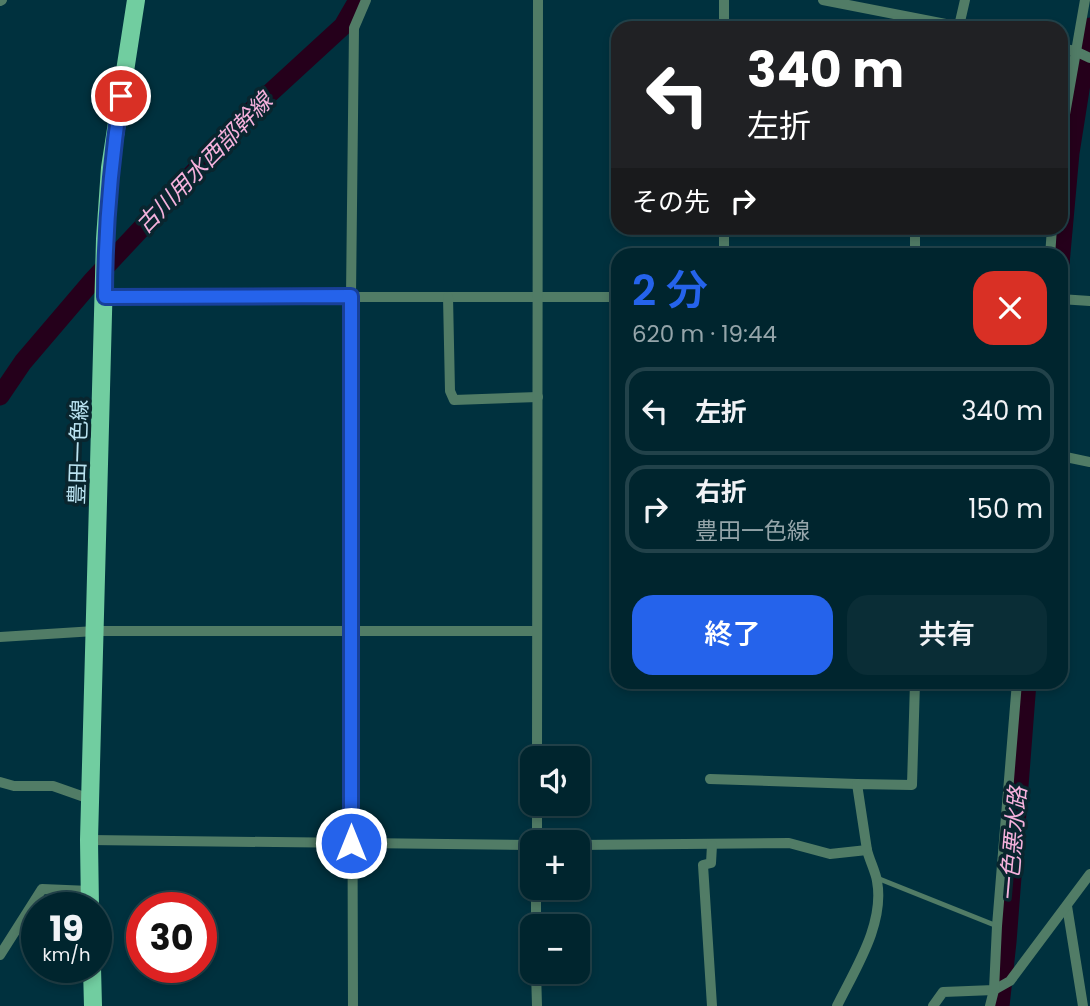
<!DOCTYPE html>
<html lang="ja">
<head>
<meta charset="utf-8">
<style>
  :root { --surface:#00252e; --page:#0a2d36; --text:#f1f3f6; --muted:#95a5aa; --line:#22424a; --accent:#2563eb }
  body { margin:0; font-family:Poppins,"Noto Sans JP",sans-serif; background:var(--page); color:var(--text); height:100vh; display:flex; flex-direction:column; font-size:26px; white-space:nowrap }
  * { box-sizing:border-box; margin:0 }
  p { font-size:23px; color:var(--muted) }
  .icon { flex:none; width:38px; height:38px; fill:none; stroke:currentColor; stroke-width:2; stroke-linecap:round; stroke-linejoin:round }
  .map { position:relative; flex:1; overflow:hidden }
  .side { position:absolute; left:611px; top:248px; width:457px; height:441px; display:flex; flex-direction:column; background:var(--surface); border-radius:21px; box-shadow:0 4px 10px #0003,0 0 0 2px var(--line) }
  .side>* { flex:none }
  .banner { position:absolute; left:611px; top:21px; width:457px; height:214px; border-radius:21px; box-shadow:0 4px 10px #0003,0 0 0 2px var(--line); background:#202124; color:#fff; overflow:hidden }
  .buttons { position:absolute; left:520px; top:746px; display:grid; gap:14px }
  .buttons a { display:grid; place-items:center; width:70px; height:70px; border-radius:14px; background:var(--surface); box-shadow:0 4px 10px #0003,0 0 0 2px var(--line); font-size:35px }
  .speed { position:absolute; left:21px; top:892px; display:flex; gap:14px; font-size:35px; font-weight:700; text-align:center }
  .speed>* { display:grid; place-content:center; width:91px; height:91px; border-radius:50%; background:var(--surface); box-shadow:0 4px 10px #0003,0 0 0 2px var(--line); line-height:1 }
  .speed small { font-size:18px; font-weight:400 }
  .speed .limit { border:10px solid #d22; background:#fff; color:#111 }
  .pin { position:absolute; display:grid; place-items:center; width:60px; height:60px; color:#fff; margin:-30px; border:4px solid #fff; border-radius:50%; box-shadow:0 2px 7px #0007 }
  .me { position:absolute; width:77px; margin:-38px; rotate:0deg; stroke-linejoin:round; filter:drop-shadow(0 0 5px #0008) }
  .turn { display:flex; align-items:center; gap:24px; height:147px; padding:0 21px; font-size:32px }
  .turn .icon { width:91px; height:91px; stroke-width:2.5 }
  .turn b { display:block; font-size:49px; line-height:60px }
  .then { display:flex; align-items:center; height:66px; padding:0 21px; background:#0003; gap:14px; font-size:26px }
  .round { display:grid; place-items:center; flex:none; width:74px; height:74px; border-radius:21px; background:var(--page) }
  .summary { display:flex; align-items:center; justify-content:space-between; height:119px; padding:0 21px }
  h1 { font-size:42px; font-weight:600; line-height:52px; color:var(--accent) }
  .primary-button { display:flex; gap:14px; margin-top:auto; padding:14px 21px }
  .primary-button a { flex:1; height:80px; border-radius:21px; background:var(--accent); color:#fff; font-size:28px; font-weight:600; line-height:80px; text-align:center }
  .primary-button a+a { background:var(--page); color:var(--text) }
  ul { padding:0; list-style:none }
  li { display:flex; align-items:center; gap:21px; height:88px; margin:0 14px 10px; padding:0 7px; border:4px solid var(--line); border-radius:21px }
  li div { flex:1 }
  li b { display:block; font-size:26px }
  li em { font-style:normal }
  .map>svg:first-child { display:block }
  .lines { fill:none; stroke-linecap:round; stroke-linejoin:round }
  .river { stroke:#25001b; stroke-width:19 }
  .lane { stroke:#517c66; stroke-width:5 }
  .street { stroke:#517c66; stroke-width:10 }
  .primary { stroke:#71cda0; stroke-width:18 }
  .route-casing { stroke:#184099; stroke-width:18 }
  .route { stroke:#2563eb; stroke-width:12 }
  .labels { text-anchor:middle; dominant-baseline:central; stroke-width:7; stroke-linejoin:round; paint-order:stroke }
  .street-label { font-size:21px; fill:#bbe3f1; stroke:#09252e }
  .water-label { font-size:23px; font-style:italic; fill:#f5b1dc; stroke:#09252e }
</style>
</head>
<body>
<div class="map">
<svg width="1090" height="1006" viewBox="0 0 1090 1006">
  <rect width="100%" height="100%" fill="#00313e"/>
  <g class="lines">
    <g class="river">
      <polyline points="1060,264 1070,153 1090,27"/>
      <polyline points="0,396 23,362 93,280 257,105 343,26 358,0"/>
      <polyline points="1000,1006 1007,942 1027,682"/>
    </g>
    <polyline class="lane" points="877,878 997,926"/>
    <g class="street">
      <polyline points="823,0 966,28"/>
      <polyline points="0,1 2,0"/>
      <polyline points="959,26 965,0"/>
      <polyline points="724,28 724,0"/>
      <polyline points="1060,48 1075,51 1090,58"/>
      <polyline points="1060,143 1085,0"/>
      <polyline points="724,256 724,228"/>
      <polyline points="915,256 915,228"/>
      <polyline points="1050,256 1052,228"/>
      <polyline points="105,297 618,297"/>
      <polyline points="448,297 450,391 454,400 538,397"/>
      <polyline points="1060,299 1090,301"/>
      <polyline points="1061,456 1090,462"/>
      <polyline points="0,637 95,631 537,631"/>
      <polyline points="537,758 538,0"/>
      <polyline points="710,779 857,784"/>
      <polyline points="0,782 14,786 53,786 90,799"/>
      <polyline points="89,840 532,845"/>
      <polyline points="537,842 537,803"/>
      <path d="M578,845L789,843L830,854L867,850C869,859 876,873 877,881C885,924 855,969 837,1006"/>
      <polyline points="867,850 857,784 912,785 915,682"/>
      <polyline points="1067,906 1083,1006"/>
      <polyline points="536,926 536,887"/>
      <polyline points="0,955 42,889 90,891"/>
      <polyline points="536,971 537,1006"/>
      <polyline points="353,1006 351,296 354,28 366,0"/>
      <polyline points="712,1006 703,865 711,863 712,845"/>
      <polyline points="933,1006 943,992 994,990 1010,981 1090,874"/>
      <polyline points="990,1006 994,990 997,926 1017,682"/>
    </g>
    <g class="primary">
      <polyline points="90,908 89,840 105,239 110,168 136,0"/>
      <polyline points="92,968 93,1006"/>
    </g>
  </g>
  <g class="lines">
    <defs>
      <path id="route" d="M121,96C111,163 105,229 105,297L351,296V843"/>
    </defs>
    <use href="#route" class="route-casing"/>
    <use href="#route" class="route"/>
  </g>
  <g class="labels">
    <g class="street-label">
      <text transform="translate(78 452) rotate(-88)">豊田一色線</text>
    </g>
    <g class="water-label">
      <text transform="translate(204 163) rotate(-46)">古川用水西部幹線</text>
      <text transform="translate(1013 844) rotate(-85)">一色悪水路</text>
    </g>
  </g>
</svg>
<div class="buttons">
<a><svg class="icon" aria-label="sound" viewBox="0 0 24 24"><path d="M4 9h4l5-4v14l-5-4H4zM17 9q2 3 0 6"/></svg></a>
<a>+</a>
<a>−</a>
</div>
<div class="speed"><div>19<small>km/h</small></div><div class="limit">30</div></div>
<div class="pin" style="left:121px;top:96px;background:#d93025"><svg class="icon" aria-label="arrive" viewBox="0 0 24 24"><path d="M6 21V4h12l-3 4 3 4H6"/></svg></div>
<svg class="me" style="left:351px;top:843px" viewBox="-20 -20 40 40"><circle r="17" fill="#2563eb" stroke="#fff" stroke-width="3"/><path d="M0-11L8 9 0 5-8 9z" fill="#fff"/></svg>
<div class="banner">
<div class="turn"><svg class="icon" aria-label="left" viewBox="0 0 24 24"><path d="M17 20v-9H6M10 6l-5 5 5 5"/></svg><div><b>340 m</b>左折</div></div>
<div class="then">その先<svg class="icon" aria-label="right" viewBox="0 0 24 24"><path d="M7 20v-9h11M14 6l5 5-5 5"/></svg></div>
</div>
<section class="side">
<div class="summary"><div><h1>2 分</h1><p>620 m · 19:44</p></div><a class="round" style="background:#d93025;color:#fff"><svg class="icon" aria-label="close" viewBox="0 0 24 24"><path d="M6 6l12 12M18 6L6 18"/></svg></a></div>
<ul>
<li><svg class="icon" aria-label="left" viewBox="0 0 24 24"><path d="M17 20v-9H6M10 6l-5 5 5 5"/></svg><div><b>左折</b></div><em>340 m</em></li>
<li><svg class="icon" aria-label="right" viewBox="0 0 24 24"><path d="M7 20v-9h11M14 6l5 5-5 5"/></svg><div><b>右折</b><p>豊田一色線</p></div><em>150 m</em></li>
</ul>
<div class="primary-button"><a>終了</a><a>共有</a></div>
</section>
</div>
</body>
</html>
